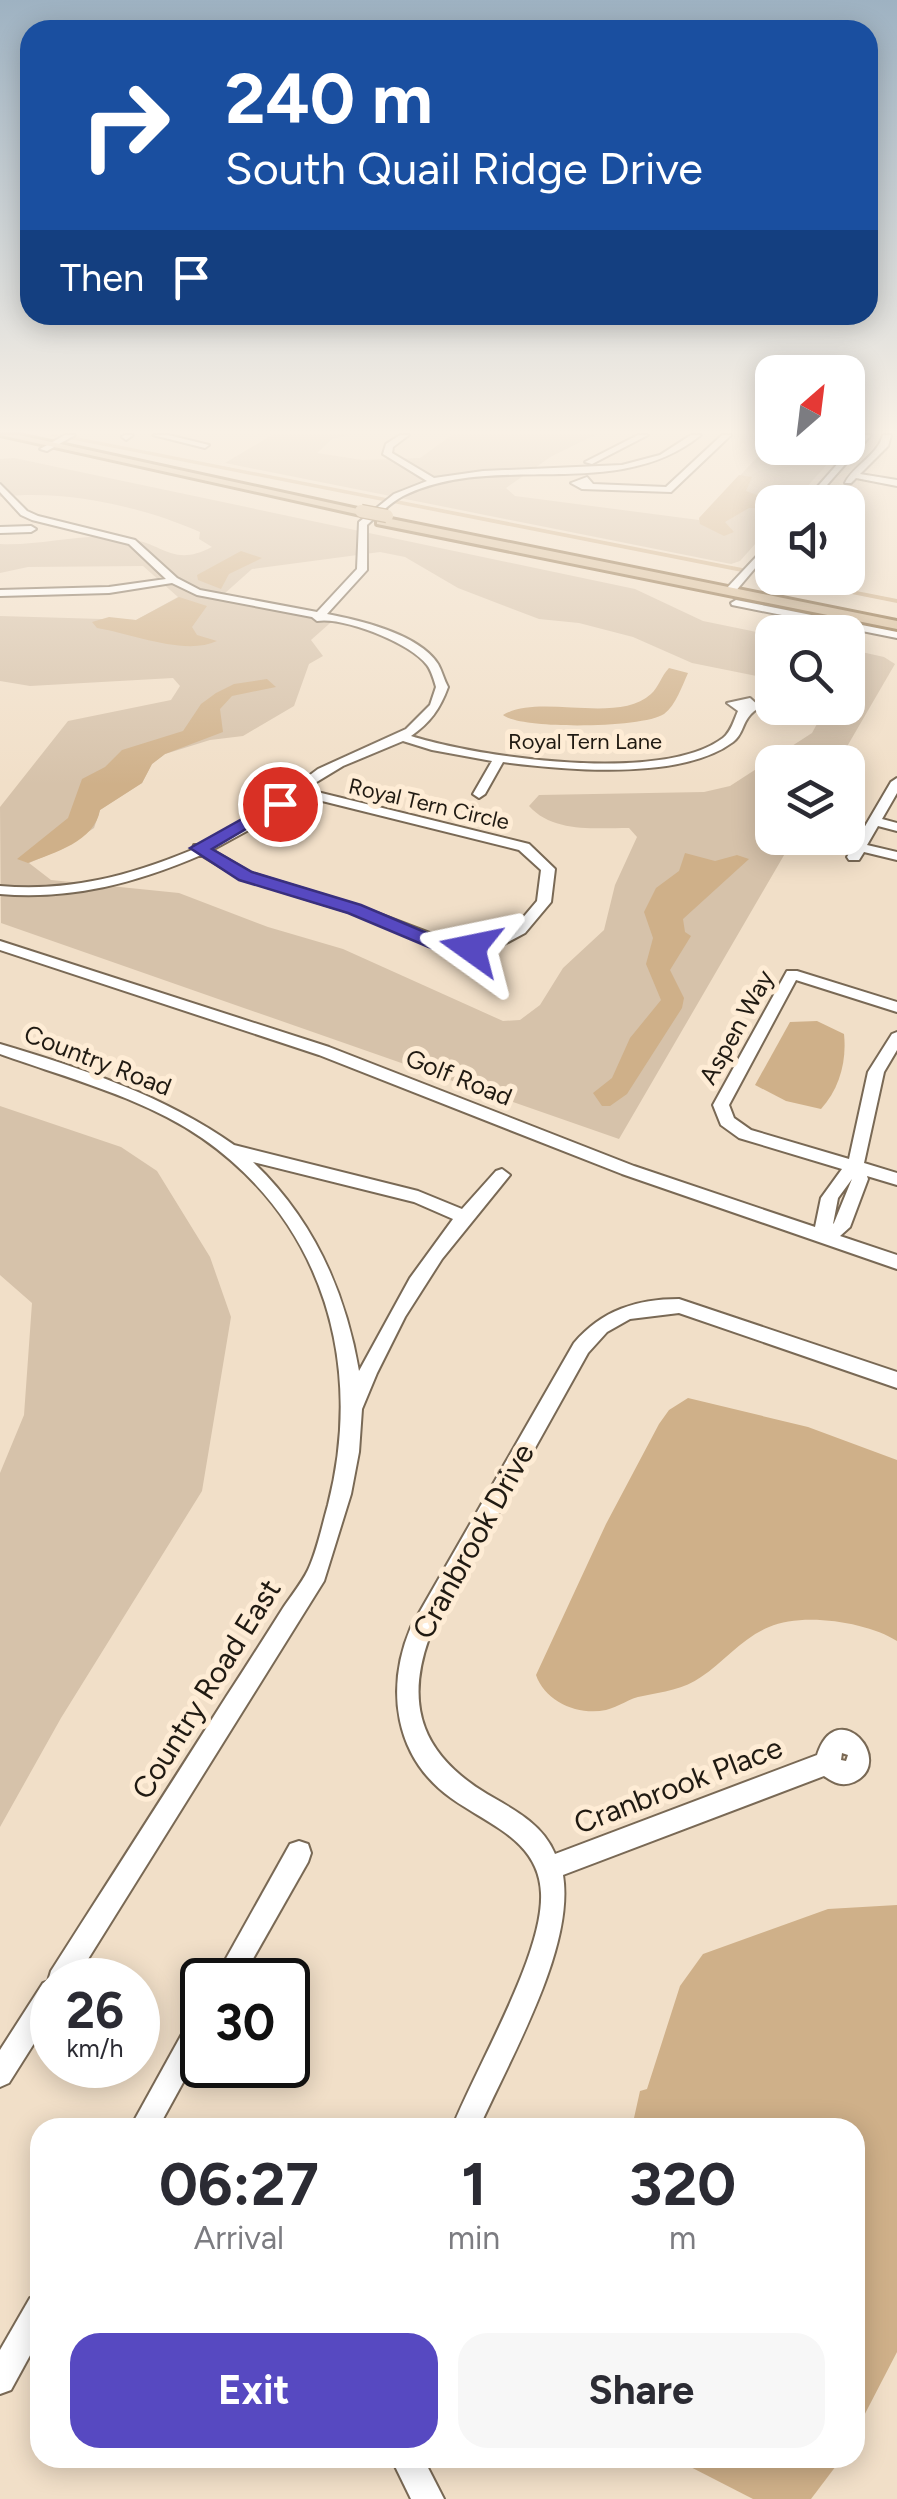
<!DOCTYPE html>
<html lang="en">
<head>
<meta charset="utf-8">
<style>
  :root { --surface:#fff; --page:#f7f7f7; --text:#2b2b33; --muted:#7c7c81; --accent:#5749c1 }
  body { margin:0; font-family:Figtree,sans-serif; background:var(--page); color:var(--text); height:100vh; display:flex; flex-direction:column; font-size:38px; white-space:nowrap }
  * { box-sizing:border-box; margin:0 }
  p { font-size:32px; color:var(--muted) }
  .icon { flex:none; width:55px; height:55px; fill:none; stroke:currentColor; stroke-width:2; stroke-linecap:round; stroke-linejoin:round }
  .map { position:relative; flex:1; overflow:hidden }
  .panel { position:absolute; left:30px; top:2118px; width:835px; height:350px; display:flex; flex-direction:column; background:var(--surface); border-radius:30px; box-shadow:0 5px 25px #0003 }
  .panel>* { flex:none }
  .hud { position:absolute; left:20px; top:20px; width:858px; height:305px; border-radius:30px; box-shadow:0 5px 25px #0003; background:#1a4fa0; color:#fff; overflow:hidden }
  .needle { width:65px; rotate:28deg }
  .controls { position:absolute; left:755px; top:355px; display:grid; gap:20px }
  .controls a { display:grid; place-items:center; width:110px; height:110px; border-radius:20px; background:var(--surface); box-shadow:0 5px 25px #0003; font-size:50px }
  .speed { position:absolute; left:30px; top:1958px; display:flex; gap:20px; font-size:50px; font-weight:700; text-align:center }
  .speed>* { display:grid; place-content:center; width:130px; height:130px; border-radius:50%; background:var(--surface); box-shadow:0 5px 25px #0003; line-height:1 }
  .speed small { font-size:25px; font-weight:400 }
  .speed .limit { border:5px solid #111; border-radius:15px; background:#fff; color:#111 }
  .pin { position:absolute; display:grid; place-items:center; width:85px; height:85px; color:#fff; margin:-42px; border:5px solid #fff; border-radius:50%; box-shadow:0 2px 10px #0007 }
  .me { position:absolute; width:110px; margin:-55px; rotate:282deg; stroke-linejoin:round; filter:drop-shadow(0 0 8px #0008) }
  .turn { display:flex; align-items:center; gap:35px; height:210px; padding:0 40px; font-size:45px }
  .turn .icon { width:130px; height:130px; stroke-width:2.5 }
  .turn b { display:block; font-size:70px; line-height:85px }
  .then { display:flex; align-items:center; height:95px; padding:0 40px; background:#0003; gap:20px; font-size:38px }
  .eta { display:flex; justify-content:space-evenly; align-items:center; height:170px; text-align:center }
  .eta b { font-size:60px; font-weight:700; line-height:70px }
  .button { display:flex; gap:20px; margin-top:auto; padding:20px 40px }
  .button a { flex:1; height:115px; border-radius:30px; background:var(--accent); color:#fff; font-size:40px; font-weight:700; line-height:115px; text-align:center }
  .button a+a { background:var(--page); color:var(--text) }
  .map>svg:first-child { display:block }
  .green { fill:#d6c2aa }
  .water { fill:#cfb089 }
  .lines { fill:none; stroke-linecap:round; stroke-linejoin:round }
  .canal { fill:#cfb089; fill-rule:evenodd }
  .minor-casing { stroke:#796955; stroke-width:4 }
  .major-casing { stroke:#85653b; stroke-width:6 }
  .minor { fill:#fff; fill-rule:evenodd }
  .major { fill:#d6bb97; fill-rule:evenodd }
  .major-bridge-casing { stroke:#85653b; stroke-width:15; stroke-linecap:butt }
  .major-bridge { stroke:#d6bb97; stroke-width:12 }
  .route { fill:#5749c1; stroke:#392f7d; stroke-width:2.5 }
  .labels { text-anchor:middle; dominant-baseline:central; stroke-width:10; stroke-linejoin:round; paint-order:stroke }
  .far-street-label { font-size:22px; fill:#201a12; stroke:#feecd5 }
  .street-label { font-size:25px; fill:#201a12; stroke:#feecd5 }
  .near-street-label { font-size:30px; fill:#201a12; stroke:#feecd5 }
</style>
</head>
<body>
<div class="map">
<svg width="897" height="2499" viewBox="0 0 897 2499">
  <rect width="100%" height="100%" fill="#f1dfc8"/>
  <g class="green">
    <polygon points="272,435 349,435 332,439 317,453 362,460 420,458 452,435 595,435 552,456 506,488 515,496 699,520 772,441 772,448 842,448 793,502 772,502 772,525 740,561 731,564 225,463"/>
    <path d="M14,458L635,589L703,621L772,635V679L692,663L633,637L579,623L539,619L458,588L405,557L380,552L252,569L224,594L338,616L311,640L323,656L309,664L294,706L243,736L210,740L165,754L152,764L142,783L100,810L94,828L64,848L29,863L51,880L179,893L268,927L343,949L503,1021L520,1020L540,1005L563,968L604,930L615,885L637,837L629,828C596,828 553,833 529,806L539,795L704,792L730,786L812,733L818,722L801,708H848V649L884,657L895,664L838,762H772V838H794L619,1139L1,923L0,807L68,721L171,700L180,686L173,678L30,686L0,681V616L136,620L178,597L143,566L28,567L0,573V544C45,546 82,531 131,539C165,545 174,567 212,547L199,539L200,532C141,506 63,489 0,497V459Z"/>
    <polygon points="0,1106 121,1147 157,1171 210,1257 231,1317 202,1491 61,1718 0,1827 0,1473 24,1415 32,1303 0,1275"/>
  </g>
  <g class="water">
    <polygon points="739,475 752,477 746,491 757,495 767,508 749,508 725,522 734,532 724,536 700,524 699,518"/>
    <polygon points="241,551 262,558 229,574 221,589 198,580 197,575"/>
    <path d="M179,597L207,606L192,627L197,635L217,641C185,656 133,634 97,628L92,622L109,617L136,620Z"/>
    <path d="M669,668L688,673C682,686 676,705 664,714C644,728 521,730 503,715C539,693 617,725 651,694C659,687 661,676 669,668Z"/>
    <path d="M267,679L276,687L232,696L220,709L223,732L165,754L152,764L142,783L100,810C95,841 54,853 28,863L17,859L68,818L82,779L105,767L122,750L183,731L201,704L216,693L234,684Z"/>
    <polygon points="685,853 715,861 737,855 749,859 683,919 685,932 691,936 670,970 684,998 682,1008 627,1094 610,1106 602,1106 593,1093 612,1078 630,1038 661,1000 646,964 653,938 644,912 656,888 679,871"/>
    <path d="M817,1021L844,1034C847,1062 839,1089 821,1109L786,1101L755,1085L790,1022Z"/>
    <path d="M688,1398L808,1427L897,1460V1641C867,1622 803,1612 769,1627C742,1638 724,1662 701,1677C685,1689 662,1692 643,1696C629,1698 619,1707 606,1710C579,1716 545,1702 536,1675L606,1524L659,1424L669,1410Z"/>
    <polygon points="897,1905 897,2352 855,2433 855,2128 632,2127 640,2091 647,2089 680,1986 703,1954 828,1909"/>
    <polygon points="673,2458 842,2458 811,2499 753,2499"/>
  </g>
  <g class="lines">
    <g class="canal">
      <polygon points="50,435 58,435 55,437"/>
      <polygon points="71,436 742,568 746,570 742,572 69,439"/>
      <path d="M765,572L772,574V578H775C771,578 764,577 761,574Z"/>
      <polygon points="779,578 790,578 897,599 897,603 782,580"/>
    </g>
    <defs>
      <g id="minor">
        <polygon points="65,435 75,435 47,451 40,449"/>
        <polygon points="124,435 133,435 126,440 122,437"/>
        <polygon points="153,435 168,435 209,445 205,448"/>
        <path d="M400,435H409L393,447L392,453L434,478L483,471L622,465L660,455L691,435H701C616,504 497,450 403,496C390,503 378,515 367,525V570L327,614C359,620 419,634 438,664C442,671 444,680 448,687C440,709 430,723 411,736C481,758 662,784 723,738C731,732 734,720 738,711L727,703L750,698L760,707C740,719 746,732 733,742C681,781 565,770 503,762L485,794L479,798L473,794L492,761L432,750L403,741L343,766L305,789L529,844L555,869L551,902L525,933L497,948L458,952L349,912L241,879L201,855C136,883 72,900 0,894V886C69,892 129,876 192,850L194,845H202L259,813L318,769L406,729L430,705L436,687C434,680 431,670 427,665C411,643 342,616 317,621L312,617L197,595L172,583L109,593L0,596V590L109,587L166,579L129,544L32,520L21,515L0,492V484L27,511L38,516L135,540L177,578L200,590L317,612L357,569L359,522L394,494L427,481L383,454L386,444ZM298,795L519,850L541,870L537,901L515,927L489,941L459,944L359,906L251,873L212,850L258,825Z"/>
        <polygon points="638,435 648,435 592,464 585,462"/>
        <polygon points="722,435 731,435 671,492 582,489 571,483 587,477 593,484 666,487"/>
        <polygon points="863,435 871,435 812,502 804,502"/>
        <path d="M883,435H891L888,446L860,474L897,480V486L856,478L851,483H845C852,467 878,455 883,435Z"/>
        <polygon points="0,527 31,526 36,529 31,532 0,533"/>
        <polygon points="772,540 772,548 734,593 726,593 726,589"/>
        <polygon points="736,600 897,632 897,638 732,605 731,603"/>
        <polygon points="897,778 897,793 882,819 897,823 897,831 878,826 867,845 897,852 897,860 864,852 859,860 849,860 847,857 891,782"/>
        <path d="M0,941L329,1047L634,1166L815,1227L821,1198L842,1169L739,1138L721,1125L713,1105L787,971H797L897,1002V1012L796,980L729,1105L734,1118L751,1130L849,1159L868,1072L892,1034L897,1032V1050L884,1072L864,1163L897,1173V1185L867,1176L868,1179L850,1227L840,1236L897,1255V1269L622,1174L319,1055L0,950ZM852,1179L834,1223L833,1224L838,1198Z"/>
        <path d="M0,1044C81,1068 165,1096 234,1145L418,1191L462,1209L496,1171L502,1169L510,1175L442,1259L405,1317L377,1373L362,1409L359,1452L351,1494L324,1581L75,1980H52V2015L9,2083L0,2087V2050L43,1983L48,1981L51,1971C109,1880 168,1789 226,1697C245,1668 264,1638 283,1608C291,1596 301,1584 308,1570C317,1551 322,1526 328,1505C364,1365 324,1223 202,1138C142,1097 67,1078 0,1054ZM253,1162L414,1202L453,1219L410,1278L359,1371C345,1290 313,1219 253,1162Z"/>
        <path d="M679,1299L897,1372V1388L679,1313L630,1319L607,1332L588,1353L429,1638C404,1708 424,1756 487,1794C513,1809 543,1824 555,1854L817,1755C837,1693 897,1762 854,1782C842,1787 834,1783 824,1776L563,1875C575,1948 509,2060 479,2128H452C476,2067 544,1954 541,1893C539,1840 487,1824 451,1798C394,1757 385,1688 411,1627L574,1343C602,1310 637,1299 679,1299ZM842,1753L848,1755L846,1761L841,1760Z"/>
        <polygon points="299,1841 308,1844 311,1853 308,1862 241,1980 214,1980 290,1844"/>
        <polygon points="202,2010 202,2048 158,2128 130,2128 193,2014"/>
        <polygon points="40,2293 40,2337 11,2390 0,2394 0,2350 30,2298"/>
        <polygon points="391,2458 423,2458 444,2499 411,2499"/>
      </g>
      <g id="major">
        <polygon points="0,435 19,435 367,511 361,515"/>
        <polygon points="381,517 897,621 897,629 377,524 377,518"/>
      </g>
    </defs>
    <use href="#minor" class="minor-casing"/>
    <use href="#major" class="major-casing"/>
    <use href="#minor" class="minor"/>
    <use href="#major" class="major"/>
    <defs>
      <polyline id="major-bridge" points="361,511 387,516"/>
    </defs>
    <use href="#major-bridge" class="major-bridge-casing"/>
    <use href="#major-bridge" class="major-bridge"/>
  </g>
  <linearGradient id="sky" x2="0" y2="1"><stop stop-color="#9eb2c2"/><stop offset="0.55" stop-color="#f9f1e6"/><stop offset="1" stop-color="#f9f1e6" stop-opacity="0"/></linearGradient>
  <rect width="897" height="785" fill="url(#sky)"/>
  <polygon class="route" points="274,801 288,804 212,849 252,872 361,905 441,939 478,944 478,952 431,948 348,913 239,880 190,848"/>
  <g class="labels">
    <g class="far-street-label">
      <text x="585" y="741">Royal Tern Lane</text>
      <text transform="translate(429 804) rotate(13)">Royal Tern Circle</text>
    </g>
    <g class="street-label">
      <text transform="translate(736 1027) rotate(-61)">Aspen Way</text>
      <text transform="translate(98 1060) rotate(21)">Country Road</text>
      <text transform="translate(459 1077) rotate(22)">Golf Road</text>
    </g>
    <g class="near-street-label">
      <text transform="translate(473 1541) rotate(-61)">Cranbrook Drive</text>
      <text transform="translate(206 1689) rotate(-58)">Country Road East</text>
      <text transform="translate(678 1785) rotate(-21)">Cranbrook Place</text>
    </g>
  </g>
</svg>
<div class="controls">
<a><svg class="needle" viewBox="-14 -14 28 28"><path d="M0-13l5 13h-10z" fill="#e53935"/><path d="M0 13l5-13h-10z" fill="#7c7c81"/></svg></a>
<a><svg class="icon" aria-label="sound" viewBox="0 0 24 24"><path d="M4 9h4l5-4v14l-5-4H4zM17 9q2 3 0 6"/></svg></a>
<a><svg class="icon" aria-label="search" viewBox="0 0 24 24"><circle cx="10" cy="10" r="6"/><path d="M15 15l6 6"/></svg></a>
<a><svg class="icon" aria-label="layers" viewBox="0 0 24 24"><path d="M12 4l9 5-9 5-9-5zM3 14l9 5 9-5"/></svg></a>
</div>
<div class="speed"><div>26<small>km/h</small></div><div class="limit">30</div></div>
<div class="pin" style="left:280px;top:804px;background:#d93025"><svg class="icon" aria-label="arrive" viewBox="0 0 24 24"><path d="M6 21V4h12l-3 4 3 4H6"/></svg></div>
<svg class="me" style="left:471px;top:948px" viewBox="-20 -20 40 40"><path d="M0-17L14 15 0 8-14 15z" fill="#5749c1" stroke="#fff" stroke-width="4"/></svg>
<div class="hud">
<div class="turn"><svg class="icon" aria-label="right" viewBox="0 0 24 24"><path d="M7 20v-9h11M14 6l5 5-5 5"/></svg><div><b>240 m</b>South Quail Ridge Drive</div></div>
<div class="then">Then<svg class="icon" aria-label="arrive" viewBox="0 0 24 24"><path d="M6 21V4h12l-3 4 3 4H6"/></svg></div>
</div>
<section class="panel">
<div class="eta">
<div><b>06:27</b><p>Arrival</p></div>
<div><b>1</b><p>min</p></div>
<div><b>320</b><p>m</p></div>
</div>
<div class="button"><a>Exit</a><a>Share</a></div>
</section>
</div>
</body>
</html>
